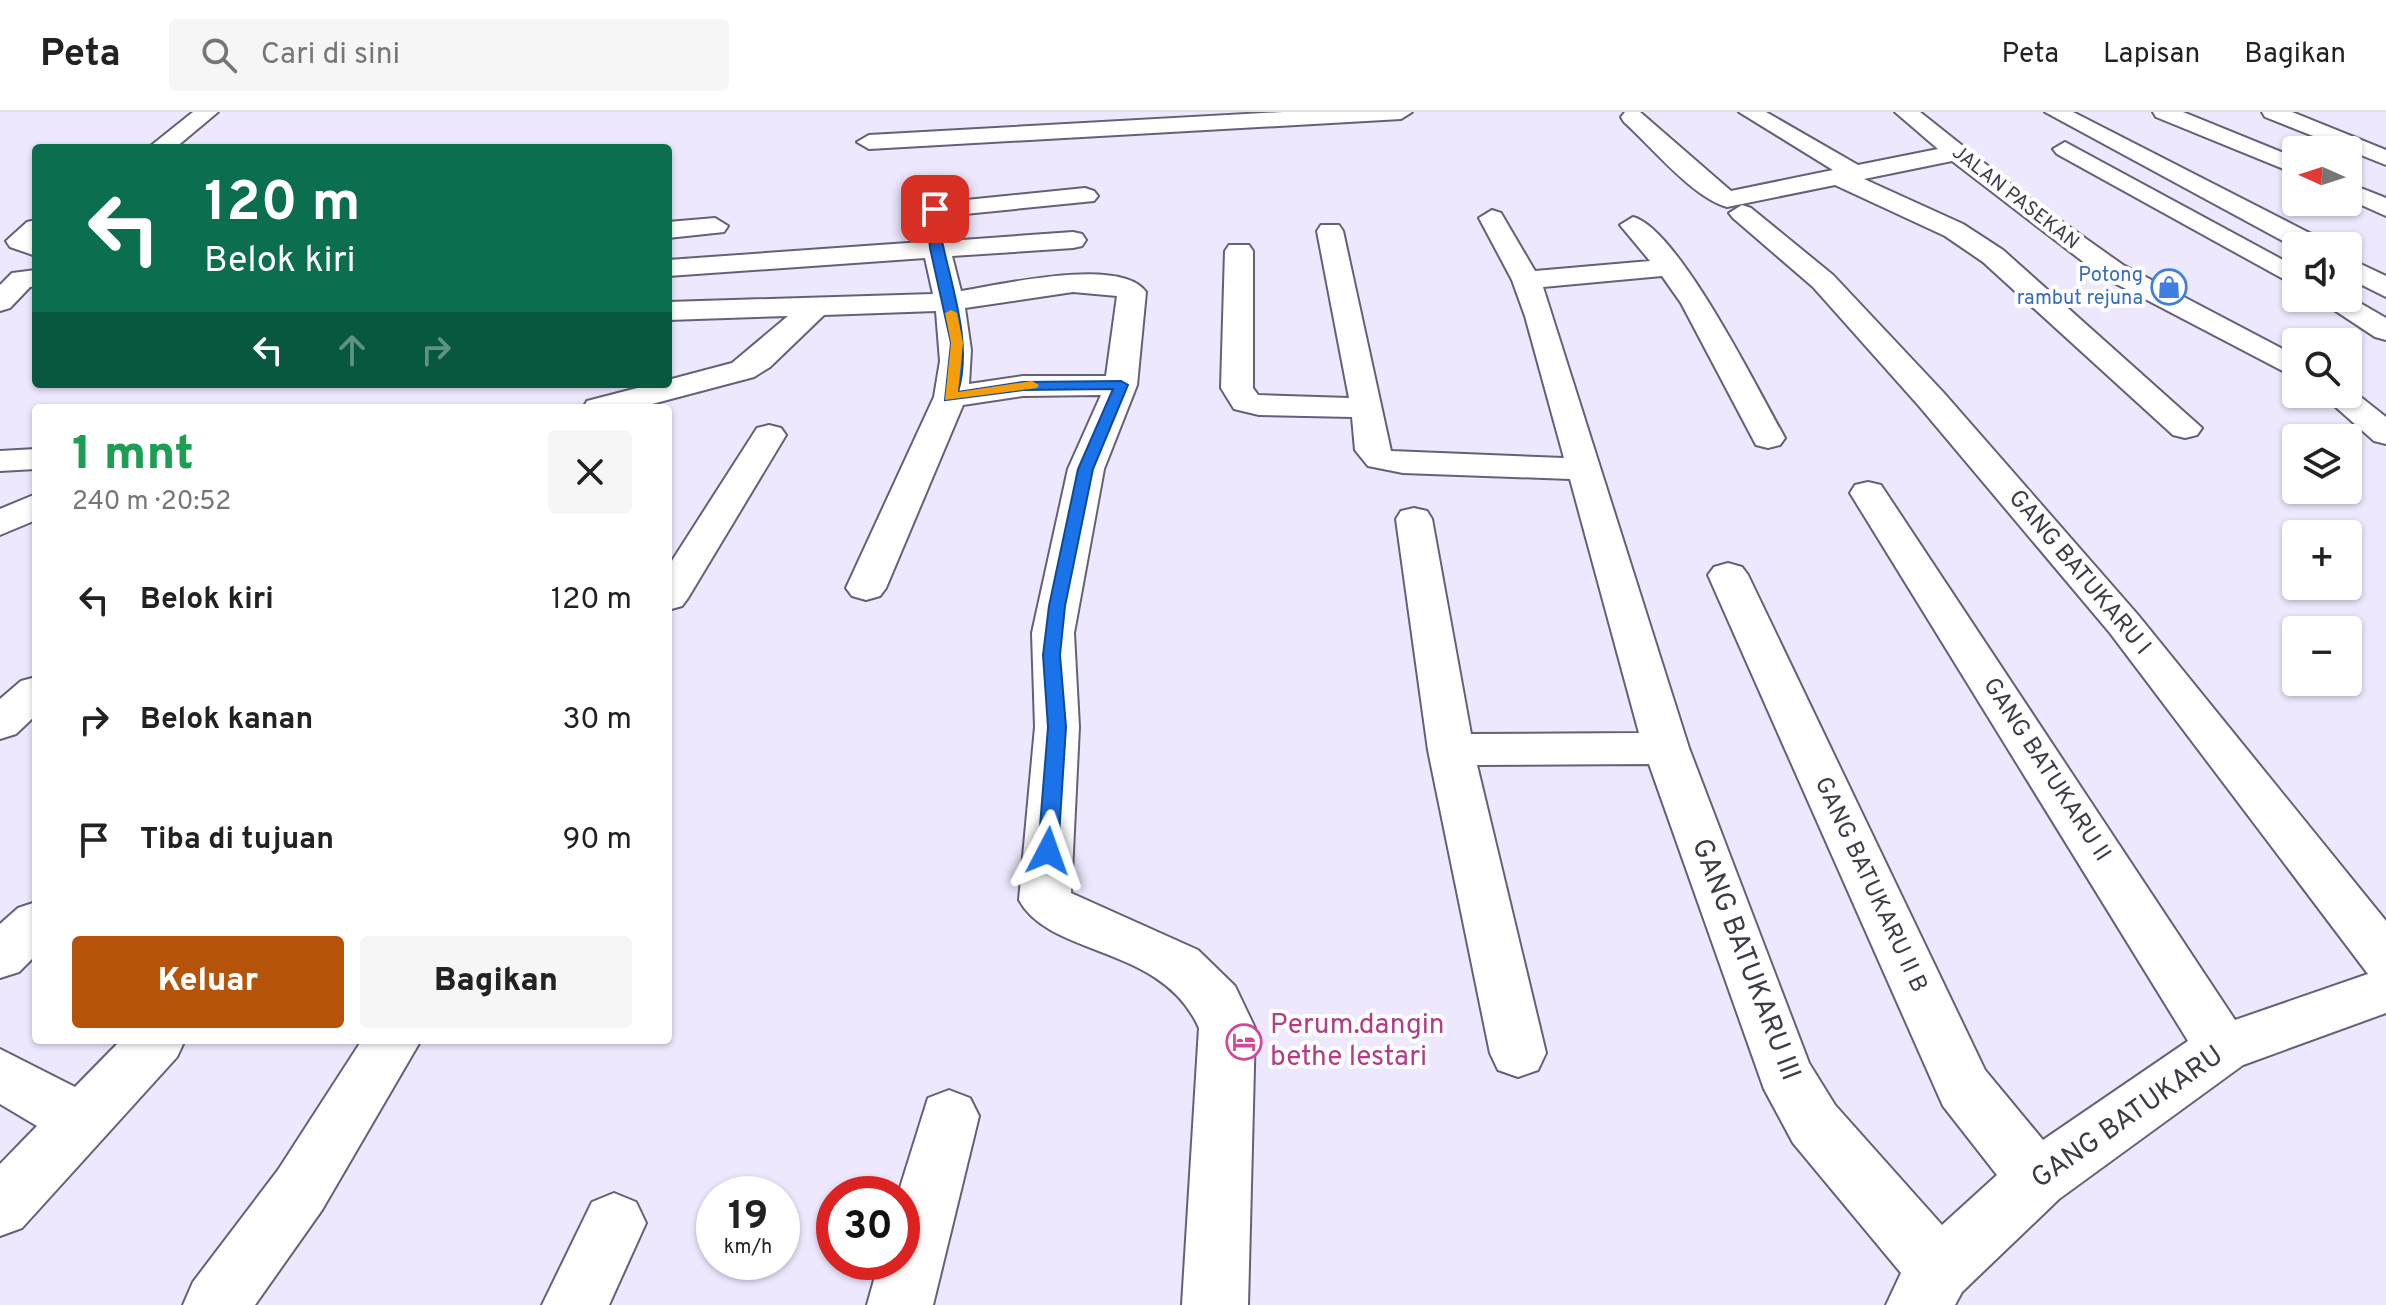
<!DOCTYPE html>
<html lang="id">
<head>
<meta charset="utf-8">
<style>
  :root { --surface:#fff; --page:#f6f6f6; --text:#222; --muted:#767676; --line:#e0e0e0; --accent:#b45309 }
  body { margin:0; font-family:Overpass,sans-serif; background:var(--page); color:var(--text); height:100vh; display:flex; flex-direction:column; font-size:30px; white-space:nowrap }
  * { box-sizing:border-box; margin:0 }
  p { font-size:26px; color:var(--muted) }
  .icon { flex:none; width:44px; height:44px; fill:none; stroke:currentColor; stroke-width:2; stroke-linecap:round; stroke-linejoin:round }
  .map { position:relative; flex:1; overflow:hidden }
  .panel { position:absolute; left:32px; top:292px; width:640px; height:640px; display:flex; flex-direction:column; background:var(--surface); border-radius:8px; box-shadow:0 2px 6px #0004 }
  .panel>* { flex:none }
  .hud { position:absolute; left:32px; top:32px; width:640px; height:244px; border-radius:8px; box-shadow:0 2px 6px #0004; background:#0b6e4f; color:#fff; overflow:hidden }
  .needle { width:52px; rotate:273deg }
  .controls { position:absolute; left:2282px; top:24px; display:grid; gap:16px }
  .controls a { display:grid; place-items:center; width:80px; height:80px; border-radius:8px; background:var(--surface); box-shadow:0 2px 6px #0004; font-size:40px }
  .speed { position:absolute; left:696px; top:1064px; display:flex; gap:16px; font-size:40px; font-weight:700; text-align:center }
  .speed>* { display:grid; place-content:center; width:104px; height:104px; border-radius:50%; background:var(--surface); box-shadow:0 2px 6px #0004; line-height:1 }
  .speed small { font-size:20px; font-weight:400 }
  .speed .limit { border:12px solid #d22; background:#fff; color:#111 }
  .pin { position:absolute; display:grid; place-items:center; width:68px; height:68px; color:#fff; margin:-34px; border-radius:16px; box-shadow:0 4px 12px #0006 }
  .me { position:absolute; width:88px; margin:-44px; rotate:4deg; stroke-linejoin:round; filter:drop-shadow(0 0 6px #0008) }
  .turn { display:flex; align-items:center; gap:28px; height:168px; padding:0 40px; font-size:36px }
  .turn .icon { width:104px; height:104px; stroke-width:2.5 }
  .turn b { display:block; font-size:56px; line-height:68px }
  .lanes { display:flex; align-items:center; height:76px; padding:0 40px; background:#0003; justify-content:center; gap:40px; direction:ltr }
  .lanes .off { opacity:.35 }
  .round { display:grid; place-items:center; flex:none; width:84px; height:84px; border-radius:8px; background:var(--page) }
  .overview { display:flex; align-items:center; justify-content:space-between; height:136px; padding:0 40px }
  h1 { font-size:48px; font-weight:800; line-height:60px; color:#1e9e55 }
  .button { display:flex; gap:16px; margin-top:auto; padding:16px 40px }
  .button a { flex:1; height:92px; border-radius:8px; background:var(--accent); color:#fff; font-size:32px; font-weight:800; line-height:92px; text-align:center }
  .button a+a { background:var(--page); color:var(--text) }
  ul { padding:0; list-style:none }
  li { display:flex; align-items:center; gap:24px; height:120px; padding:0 40px }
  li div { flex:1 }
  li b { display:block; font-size:30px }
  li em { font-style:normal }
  header { display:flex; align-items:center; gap:48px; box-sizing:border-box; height:112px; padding:0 40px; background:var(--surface); border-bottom:2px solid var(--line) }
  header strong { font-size:38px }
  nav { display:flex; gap:44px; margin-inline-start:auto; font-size:28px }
  .search { width:560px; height:72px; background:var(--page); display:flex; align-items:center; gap:20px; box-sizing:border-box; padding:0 28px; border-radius:8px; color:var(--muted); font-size:30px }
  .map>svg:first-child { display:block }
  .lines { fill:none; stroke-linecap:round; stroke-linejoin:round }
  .minor-casing { stroke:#666077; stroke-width:4 }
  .minor { fill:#fff; fill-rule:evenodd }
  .route { fill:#1a73e8; stroke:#114b97; stroke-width:2 }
  .slow { fill:#f59e0b }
  .labels { text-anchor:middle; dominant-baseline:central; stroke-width:8; stroke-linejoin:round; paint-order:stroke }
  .far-street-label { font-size:20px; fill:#3d3b45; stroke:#fff }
  .far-shop-label { font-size:20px; fill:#366cbe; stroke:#fff; text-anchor:end }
  .street-label { font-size:24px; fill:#3d3b45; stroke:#fff }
  .near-street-label { font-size:28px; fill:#3d3b45; stroke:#fff }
  .near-hotel-label { font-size:28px; fill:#b23c85; stroke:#fff; text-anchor:start }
</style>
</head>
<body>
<header>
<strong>Peta</strong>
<div class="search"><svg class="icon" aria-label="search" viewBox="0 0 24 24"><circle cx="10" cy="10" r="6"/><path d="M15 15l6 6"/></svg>Cari di sini</div>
<nav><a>Peta</a><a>Lapisan</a><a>Bagikan</a></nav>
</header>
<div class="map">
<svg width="2386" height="1193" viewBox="0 0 2386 1193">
  <rect width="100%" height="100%" fill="#ede8fe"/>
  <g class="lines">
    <defs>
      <g id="minor">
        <polygon points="193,0 218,0 175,36 148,36"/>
        <polygon points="1283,0 1412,0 1401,7 869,37 857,30 869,23"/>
        <path d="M1625,0H1640L1731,79L1833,58L1739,0H1766L1858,53L1938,37L1895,0H1920L2027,85L2123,153L2296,244V266L2103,165L1952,49L1864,67L1963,112L2003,138L2202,316L2197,323L2185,326L2173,323L1983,150L1945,124L1835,73L1727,95C1693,86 1651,34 1624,10L1621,5Z"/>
        <polygon points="2045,0 2073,0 2323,128 2326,134 2296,136"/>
        <polygon points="2153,0 2183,0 2296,46 2296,62 2156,5"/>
        <polygon points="2262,0 2292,0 2386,38 2386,53 2265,5"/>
        <polygon points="2065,30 2296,155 2296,174 2057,42 2053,37"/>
        <polygon points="2348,71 2386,86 2386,104 2348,87"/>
        <path d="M1085,76L1094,79L1098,84L1094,89L945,104L948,129L1073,120L1082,122L1086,128L1082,134L1073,136L952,144L961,179C999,173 1121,144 1146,180L1137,273L1104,357L1074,521L1079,615L1071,781L1198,838L1235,874L1255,916L1248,1193H1182L1199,916C1162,832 1051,846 1019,788L1035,615L1032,521L1068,357L1101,283L1023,284L963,293L886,476L880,484L866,488L852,484L846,476L934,285L940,249L936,199L824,203L770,255L754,265L637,296H583L587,289L653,272H668V268L732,251L788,204L668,208V190L933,182L925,146L668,164V148L922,130L919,101L926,92ZM1073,180L1117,184L1106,264H1023L969,272L971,238L965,196Z"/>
        <path d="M1742,93L1751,96L1833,163L1943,280L2138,503L2386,809V901L2243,953L2059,1087L1962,1180L1955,1193H1886L1901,1161L1793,1031L1764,977L1649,652L1477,653L1546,941L1538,958L1518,965L1498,958L1490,941L1428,638L1396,407L1401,399L1414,396L1427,399L1432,407L1471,622L1639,621L1570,367L1403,361L1368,354L1355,338L1352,305L1259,303L1234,297L1221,276L1225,139L1229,133H1249L1253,139V276L1258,283L1349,286L1317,119L1321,113H1339L1343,119L1391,339L1564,346L1525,204L1512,168L1479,106L1492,98L1501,101L1535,159L1650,149L1620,113L1633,105C1678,116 1760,282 1785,326L1780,333L1768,336L1756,333L1681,191L1662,164L1543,175L1689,636L1809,951L1835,993L1942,1113L1997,1063L1943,994L1935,976L1708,463L1714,455L1728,451L1742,455L1748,463L1985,958L2043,1028L2188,929L1850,381L1855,373L1868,370L1881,373L2235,908L2368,862L2110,521L1919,294L1813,175L1733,106L1729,101Z"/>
        <polygon points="715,106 728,114 724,120 668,126 668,110"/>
        <polygon points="36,108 36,144 10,135 6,129 27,110"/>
        <polygon points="2348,146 2386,164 2386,185 2348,166"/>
        <polygon points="36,158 36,174 30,175 10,196 0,199 0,173 12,161"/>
        <polygon points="2348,184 2386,206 2386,228 2375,225 2316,186"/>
        <polygon points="2348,275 2386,305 2386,332 2374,329 2321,282 2348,282"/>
        <polygon points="769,313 781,316 786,323 688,486 682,494 668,498 668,455 757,316"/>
        <polygon points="36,337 36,357 0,359 0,339"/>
        <polygon points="36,382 36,408 0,423 0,397"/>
        <polygon points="36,565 36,603 16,622 0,627 0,587 21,569"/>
        <polygon points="36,790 36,843 19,860 0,866 0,812 18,796"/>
        <polygon points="121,928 185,928 177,945 22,1116 0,1124 0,1052 37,1014 0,992 0,937 75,975"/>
        <polygon points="362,928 421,928 322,1098 255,1193 183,1193 193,1170 278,1058"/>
        <polygon points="949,978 970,986 979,1004 933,1193 867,1193 879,1150 902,1150 902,1082 898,1082 928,986"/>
        <polygon points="614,1081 636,1090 646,1111 609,1193 542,1193 592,1090"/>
      </g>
    </defs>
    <use href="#minor" class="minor-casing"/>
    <use href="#minor" class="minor"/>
  </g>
  <path class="route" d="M935,94L940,97L937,101C944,158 975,223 958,280L1023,270L1121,269L1128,273L1093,357L1065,494L1060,543L1066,615L1058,739L1048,747L1038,739L1048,615L1043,543L1049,494L1078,357L1113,277L1023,278L945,288L951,231L930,136L927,101Z"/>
  <polygon class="slow" points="951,198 957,201 963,231 958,280 1032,269 1039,273 1037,276 945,288 951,231 945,201"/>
  <defs>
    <symbol id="shop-ring" viewBox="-11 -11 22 22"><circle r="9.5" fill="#fff" stroke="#3f7fe0" stroke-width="1.5"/><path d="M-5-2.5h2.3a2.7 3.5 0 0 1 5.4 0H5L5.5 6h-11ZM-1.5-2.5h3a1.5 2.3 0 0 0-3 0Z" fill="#3f7fe0"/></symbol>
    <symbol id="hotel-ring" viewBox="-11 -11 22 22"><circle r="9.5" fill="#fff" stroke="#d1479c" stroke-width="1.5"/><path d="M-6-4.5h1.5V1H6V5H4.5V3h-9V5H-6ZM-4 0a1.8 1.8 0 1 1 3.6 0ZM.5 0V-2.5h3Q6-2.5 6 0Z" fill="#d1479c"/></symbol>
  </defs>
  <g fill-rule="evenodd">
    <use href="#shop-ring" x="2149" y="155" width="40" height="40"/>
    <use href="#hotel-ring" x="1224" y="910" width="40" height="40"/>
  </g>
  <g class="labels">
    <g class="far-street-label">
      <text transform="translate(2015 86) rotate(38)">JALAN PASEKAN</text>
    </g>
    <g class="far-shop-label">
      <text x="2143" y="164">Potong<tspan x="2143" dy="23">rambut rejuna</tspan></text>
    </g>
    <g class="street-label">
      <text transform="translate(2079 461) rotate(50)">GANG BATUKARU I</text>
      <text transform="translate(2046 658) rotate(57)">GANG BATUKARU II</text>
      <text transform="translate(1870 773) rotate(65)">GANG BATUKARU II B</text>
    </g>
    <g class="near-street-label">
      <text transform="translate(1745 848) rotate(69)">GANG BATUKARU III</text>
      <text transform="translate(2128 1006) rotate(-35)">GANG BATUKARU</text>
    </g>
    <g class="near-hotel-label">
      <text x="1270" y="914">Perum.dangin<tspan x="1270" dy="32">bethe lestari</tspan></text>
    </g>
  </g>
</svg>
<div class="controls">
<a><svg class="needle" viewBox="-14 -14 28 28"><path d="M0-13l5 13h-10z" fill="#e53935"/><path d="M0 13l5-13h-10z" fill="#767676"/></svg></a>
<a><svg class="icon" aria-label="sound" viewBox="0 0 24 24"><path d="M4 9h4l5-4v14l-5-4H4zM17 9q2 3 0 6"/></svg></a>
<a><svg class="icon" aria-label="search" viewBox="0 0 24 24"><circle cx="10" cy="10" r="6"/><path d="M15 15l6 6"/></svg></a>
<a><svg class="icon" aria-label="layers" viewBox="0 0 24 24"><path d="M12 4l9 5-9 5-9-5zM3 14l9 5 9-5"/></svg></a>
<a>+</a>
<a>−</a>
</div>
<div class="speed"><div>19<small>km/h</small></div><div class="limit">30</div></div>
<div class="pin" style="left:935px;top:97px;background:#d93025"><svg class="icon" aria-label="arrive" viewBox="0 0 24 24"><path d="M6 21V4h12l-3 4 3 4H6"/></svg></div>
<svg class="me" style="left:1048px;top:739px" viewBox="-20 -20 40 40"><path d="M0-17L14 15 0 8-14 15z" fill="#1a73e8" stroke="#fff" stroke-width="4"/></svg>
<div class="hud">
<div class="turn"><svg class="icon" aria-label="left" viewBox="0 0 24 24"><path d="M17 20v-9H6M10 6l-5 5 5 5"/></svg><div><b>120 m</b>Belok kiri</div></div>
<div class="lanes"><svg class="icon" aria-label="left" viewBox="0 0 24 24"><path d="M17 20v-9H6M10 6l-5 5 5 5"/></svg><svg class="icon off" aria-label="ahead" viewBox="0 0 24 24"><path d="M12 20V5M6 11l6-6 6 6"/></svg><svg class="icon off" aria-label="right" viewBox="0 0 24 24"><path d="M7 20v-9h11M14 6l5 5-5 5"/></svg></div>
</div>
<section class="panel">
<div class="overview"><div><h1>1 mnt</h1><p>240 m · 20:52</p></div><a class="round"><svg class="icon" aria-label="close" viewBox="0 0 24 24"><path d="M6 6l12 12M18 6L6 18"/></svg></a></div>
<ul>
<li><svg class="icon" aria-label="left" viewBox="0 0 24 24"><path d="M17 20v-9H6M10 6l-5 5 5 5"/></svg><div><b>Belok kiri</b></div><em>120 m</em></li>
<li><svg class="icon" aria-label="right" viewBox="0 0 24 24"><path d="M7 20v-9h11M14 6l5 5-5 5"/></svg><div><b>Belok kanan</b></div><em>30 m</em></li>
<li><svg class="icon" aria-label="arrive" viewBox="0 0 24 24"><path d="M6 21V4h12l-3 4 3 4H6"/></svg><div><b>Tiba di tujuan</b></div><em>90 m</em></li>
</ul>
<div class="button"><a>Keluar</a><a>Bagikan</a></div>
</section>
</div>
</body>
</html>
